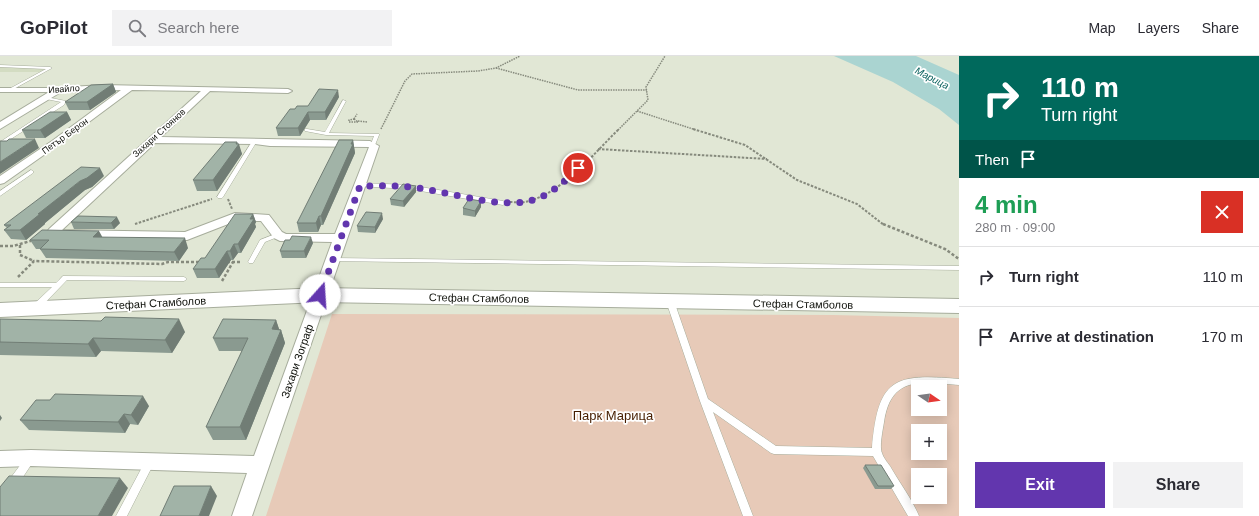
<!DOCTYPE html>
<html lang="en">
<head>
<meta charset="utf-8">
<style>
  :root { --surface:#fff; --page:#f2f2f3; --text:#2b2b33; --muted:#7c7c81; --line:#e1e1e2; --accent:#6236ae }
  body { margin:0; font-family:Helvetica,sans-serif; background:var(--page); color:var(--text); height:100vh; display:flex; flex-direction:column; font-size:15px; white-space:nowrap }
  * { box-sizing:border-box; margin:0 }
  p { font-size:13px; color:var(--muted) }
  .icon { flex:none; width:22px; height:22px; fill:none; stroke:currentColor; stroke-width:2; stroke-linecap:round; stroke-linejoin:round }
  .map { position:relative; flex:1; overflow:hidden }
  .drawer { display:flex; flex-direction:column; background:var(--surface); width:300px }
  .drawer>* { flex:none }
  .guide { background:#00695c; color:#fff; overflow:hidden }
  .needle { width:26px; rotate:103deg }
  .controls { position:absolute; left:911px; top:324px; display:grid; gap:8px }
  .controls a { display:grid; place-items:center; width:36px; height:36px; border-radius:0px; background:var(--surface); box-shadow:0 2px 10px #0003; font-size:20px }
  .pin { position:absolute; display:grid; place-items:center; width:34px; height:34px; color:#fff; margin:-17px; border:2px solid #fff; border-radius:50%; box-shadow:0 1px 4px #0007 }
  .me { position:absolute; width:44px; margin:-22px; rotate:19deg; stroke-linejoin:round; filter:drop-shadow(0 0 3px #0008) }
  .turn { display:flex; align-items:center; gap:14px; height:84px; padding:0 16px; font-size:18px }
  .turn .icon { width:52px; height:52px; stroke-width:2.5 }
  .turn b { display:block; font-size:28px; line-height:34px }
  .then { display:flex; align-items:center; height:38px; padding:0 16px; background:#0003; gap:8px; font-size:15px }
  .round { display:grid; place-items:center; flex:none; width:42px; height:42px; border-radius:0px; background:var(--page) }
  .overview { display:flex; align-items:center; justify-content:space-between; height:68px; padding:0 16px }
  h1 { font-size:24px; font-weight:700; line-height:30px; color:#1e9e55 }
  .primary-button { display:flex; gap:8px; margin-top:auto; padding:8px 16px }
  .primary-button a { flex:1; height:46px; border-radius:0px; background:var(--accent); color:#fff; font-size:16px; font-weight:700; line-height:46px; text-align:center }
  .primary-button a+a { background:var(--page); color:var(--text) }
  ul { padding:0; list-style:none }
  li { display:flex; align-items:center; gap:12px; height:60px; padding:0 16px; border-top:1px solid var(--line) }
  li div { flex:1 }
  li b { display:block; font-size:15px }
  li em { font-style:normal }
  header { display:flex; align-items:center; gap:24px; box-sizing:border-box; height:56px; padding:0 20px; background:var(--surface); border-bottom:1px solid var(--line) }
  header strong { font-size:19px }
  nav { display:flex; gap:22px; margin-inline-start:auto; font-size:14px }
  .search { width:280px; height:36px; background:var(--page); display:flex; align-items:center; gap:10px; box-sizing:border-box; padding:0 14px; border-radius:0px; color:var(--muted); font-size:15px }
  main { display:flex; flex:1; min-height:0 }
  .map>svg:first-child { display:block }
  .built { fill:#d3dcc2 }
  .green { fill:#e7cab8; fill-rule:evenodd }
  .water { fill:#aad4d1 }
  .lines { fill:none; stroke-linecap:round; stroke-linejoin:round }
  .lane-casing { stroke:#a7ad9c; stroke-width:1 }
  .street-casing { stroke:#a7ad9c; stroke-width:2 }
  .secondary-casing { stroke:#a7ad9c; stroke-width:2 }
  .path-far2 { stroke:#868a7d; stroke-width:1.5; stroke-dasharray:1.5 1; stroke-linecap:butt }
  .path-far1 { stroke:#868a7d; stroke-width:2; stroke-dasharray:2.5 1.5; stroke-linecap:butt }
  .path { stroke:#868a7d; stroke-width:2.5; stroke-dasharray:3 2; stroke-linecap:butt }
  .lane { fill:#fff; fill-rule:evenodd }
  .street { fill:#fff; fill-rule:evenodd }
  .secondary { fill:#fff; fill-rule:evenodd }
  .wall { fill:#8a9a90 }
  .shaded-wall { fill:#717d75 }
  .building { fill:#a1b3a7; stroke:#717d75 }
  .route { stroke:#6236ae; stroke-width:7; stroke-dasharray:0 12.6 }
  .labels { text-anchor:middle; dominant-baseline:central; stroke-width:3.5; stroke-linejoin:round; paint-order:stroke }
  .far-street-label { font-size:9px; fill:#0e100a; stroke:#fff }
  .far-water-label { font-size:10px; font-style:italic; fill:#0e6461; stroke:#fff }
  .street-label { font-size:11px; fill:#0e100a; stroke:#fff }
  .near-park-label { font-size:13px; fill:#461e00; stroke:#fff }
</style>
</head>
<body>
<header>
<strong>GoPilot</strong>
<div class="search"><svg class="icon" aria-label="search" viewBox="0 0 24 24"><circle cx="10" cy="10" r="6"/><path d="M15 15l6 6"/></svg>Search here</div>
<nav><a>Map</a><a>Layers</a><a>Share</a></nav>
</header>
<main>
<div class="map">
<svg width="959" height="460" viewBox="0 0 959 460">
  <rect width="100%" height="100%" fill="#e1e7d5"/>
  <polygon class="built" points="0,11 48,12 40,16 0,16"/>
  <path class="green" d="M332,258L833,259L959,262V460H266ZM918,331H940V353H918ZM918,375H940V397H918ZM918,419H940V441H918Z"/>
  <polygon class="water" points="834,0 916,0 959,19 959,69 939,53 893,26"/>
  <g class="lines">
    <defs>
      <g id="lane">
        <polygon points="0,9 50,11 52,12 10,35 8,34 9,33 46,13 0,11"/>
        <polygon points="46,41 66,45 64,49 3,88 0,88 0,86 61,46 46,43"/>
        <polygon points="343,44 346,45 329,77 379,78 379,79 375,89 371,88 374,80 326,79 305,75 305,73 307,73 325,76"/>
        <polygon points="253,84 257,85 223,141 222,142 218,142 217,141"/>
        <polygon points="31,114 33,115 33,117 0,140 0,135"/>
        <polygon points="360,127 409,129 503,145 506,147 503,149 409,133 358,130 358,128"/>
        <polygon points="278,177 280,178 281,179 280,180 265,186 253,207 249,207 248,206 260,184"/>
        <polygon points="333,202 959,210 959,214 331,205 330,204"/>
        <polygon points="63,220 184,221 187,223 184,225 67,224 38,254 32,254 31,252 32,250 52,231 0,231 0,227 56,227"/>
        <path d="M667,243H673L674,245L708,343L776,390L872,392C878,323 893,317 959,323V329C922,326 891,319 884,366C883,373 879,391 882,397C883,401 887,406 890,410C899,426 912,443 919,460H908L873,400L774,398L771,397L713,356L753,460H743L700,345L666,245Z"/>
        <polygon points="30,399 33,400 35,403 17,430 13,432 9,430 8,427 9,424 27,400"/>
        <polygon points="150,401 153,402 155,405 127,460 116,460 147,402"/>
      </g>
      <path id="street" d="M103,29L288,33L292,35L288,37L210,35L161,81L370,85L379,90L252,460H232L247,417L31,410L0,411V395L31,394L254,400L332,186L280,185L274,182L261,165H236L187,184L50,181L47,176L49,173L201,35L132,34L58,89L4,127L0,128V120L52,85L121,34L61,36L0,73V66L49,36H0V32H54ZM155,87L255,88L270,90L369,91L335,178H286L282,176L269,159L235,157L185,176L62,174Z"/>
      <polygon id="secondary" points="320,232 959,243 959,257 320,246 0,261 0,247"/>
    </defs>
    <use href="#lane" class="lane-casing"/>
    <use href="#street" class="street-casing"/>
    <use href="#secondary" class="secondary-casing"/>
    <g class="path-far2">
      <polyline points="496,12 578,34 647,34"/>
      <polyline points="637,55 696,74"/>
      <polygon points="354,63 358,66 349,66 349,64"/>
      <polyline points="354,63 357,58"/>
      <polyline points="358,65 367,66"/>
      <polyline points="381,73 405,25 412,18 478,15 496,12 520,0"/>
      <polyline points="618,74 648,44 646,31 665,0"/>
    </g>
    <g class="path-far1">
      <polyline points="693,73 745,89 797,124 857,148 884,169"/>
      <polyline points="598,93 767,103"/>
      <polyline points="228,143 232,153"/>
      <path d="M510,146C515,146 521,147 525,146C562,138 593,98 619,73"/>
      <polyline points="135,168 212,143"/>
    </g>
    <g class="path">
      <polyline points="883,168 945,193 959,203"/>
      <polyline points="20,189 20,199 34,205"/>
      <polyline points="0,190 13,190 34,184"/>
      <polyline points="227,206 242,206"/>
      <polyline points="18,221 34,205 162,208 168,206 200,206"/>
      <polyline points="222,225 233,206"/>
    </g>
    <use href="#lane" class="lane"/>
    <use href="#street" class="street"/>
    <use href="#secondary" class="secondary"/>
  </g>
  <g class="wall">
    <polygon points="113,28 116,36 90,54 69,54 65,46"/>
    <polygon points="339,41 326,64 310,64 300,80 278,80 276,72 295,53 308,50"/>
    <polygon points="67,56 71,64 45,82 26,82 22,74"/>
    <polygon points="353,84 355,97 323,169 321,169 318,176 299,176 297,167"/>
    <polygon points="237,86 242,98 217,135 197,135 193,124"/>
    <polygon points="104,120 92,131 85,134 45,167 45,168 26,184 11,183 4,174 7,172 4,169"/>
    <polygon points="416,130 416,136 404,151 391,149 390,143"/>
    <polygon points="481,145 481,151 475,161 463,159 463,152"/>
    <polygon points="253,158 256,166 255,168 256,171 241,197 238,197 233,204 231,204 219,222 197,222 193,213"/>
    <polygon points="383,163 375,177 358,176 357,170"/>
    <polygon points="71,166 120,167 114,173 74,173"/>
    <polygon points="103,181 188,192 179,205 46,202 40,193 36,193 30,184"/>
    <polygon points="313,187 306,202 282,202 280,195"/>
    <polygon points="0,263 185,276 172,297 101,295 96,301 0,299"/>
    <polygon points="276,264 279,273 281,274 285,287 246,384 213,384 206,371 242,295 219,295 213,282"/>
    <polygon points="149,350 138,369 130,368 125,377 29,374 20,364"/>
    <polygon points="865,409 894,430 891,433 875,433 863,412"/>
  </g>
  <g class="shaded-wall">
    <polygon points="113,28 116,36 90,54 87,46"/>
    <polygon points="338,34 339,41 326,64 325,56"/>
    <polygon points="67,56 71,64 45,82 40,74"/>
    <polygon points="308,56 310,64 300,80 298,72"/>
    <polygon points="35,83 39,92 0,118 0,106"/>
    <polygon points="353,84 355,97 323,169 321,160"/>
    <polygon points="237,86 238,89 239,88 242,98 217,135 213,124"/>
    <polygon points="100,112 104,120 92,131 85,134 45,167 45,168 26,184 20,174 38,158 80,125"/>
    <polygon points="416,130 416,136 404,151 403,145"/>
    <polygon points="481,145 481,151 475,161 475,155"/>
    <polygon points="382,157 383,163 375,177 375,171"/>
    <polygon points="253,158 256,166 255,168 256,171 241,197 238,188"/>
    <polygon points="319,160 321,169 318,176 316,167"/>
    <polygon points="117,161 120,167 114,173 111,167"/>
    <polygon points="99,175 104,184 93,181"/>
    <polygon points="311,181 313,187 306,202 304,195"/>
    <polygon points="185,182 188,192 179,205 174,196"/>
    <polygon points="234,188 238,197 233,204 230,195"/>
    <polygon points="227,195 231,204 219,222 215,213"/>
    <polygon points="179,263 185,276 172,297 165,284"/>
    <polygon points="276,264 280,276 281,274 285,287 246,384 240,371 272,273"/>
    <polygon points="93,282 101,295 96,301 88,288"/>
    <polygon points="143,340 149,350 138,369 131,359"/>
    <polygon points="124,358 130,368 125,377 118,366"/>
    <polygon points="0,359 2,362 0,365"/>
    <polygon points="120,422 128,432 112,460 98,460"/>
    <polygon points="211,430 217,440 209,460 199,460"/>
  </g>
  <g class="building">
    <polygon points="113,28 87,46 65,46 91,29"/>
    <polygon points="319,33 338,34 325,56 308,56 298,72 276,72 290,53 295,53 297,50 308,50"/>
    <polygon points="50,56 67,56 40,74 22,74"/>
    <polygon points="9,83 35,83 0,106 0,85 7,85"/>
    <polygon points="339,84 353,84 351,88 353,88 321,160 319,160 316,167 297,167"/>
    <polygon points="225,86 237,86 236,88 239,88 213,124 193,124"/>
    <polygon points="81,111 100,112 87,122 80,125 38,158 40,158 20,174 4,174 11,169 4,169"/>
    <polygon points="403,128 416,130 403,145 390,143"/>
    <polygon points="469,143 481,145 475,155 463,152"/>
    <polygon points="366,156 382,157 375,171 357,170"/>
    <polygon points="235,158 253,158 250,163 254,163 238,188 234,188 230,195 227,195 215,213 193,213 201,202 205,202"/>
    <polygon points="78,160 117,161 111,167 71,166"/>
    <polygon points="42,174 99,175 93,181 185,182 174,196 40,193 49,184 30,184"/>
    <polygon points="292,180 311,181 304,195 280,195 285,184 290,184"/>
    <polygon points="105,261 179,263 165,284 93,282 88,288 0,286 0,263 101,265"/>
    <polygon points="223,263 276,264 272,273 281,274 240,371 206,371 248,282 213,282"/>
    <polygon points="55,338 143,340 131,359 124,358 118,366 20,364 36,344 50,344"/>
    <polygon points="865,409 881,409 894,430 878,430"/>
    <polygon points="9,420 120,422 98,460 0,460 0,431"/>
    <polygon points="174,430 211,430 199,460 160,460"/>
  </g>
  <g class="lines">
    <path class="route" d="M320,239L360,130C376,130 393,129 409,131C444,134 491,151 524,146C546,143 564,127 578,112"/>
  </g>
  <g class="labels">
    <g class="far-street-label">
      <text transform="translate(64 33) rotate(-4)">Ивайло</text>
      <text transform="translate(159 77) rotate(-42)">Захари Стоянов</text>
      <text transform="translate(65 80) rotate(-36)">Петър Берон</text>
    </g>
    <g class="far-water-label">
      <text transform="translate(932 22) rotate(27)">Марица</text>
    </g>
    <g class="street-label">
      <text transform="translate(479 242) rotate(1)">Стефан Стамболов</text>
      <text transform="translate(156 247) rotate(-3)">Стефан Стамболов</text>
      <text transform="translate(803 248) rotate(1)">Стефан Стамболов</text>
      <text transform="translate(297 305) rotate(-71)">Захари Зограф</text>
    </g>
    <g class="near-park-label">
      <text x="613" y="359">Парк Марица</text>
    </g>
  </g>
</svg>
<div class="controls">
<a><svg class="needle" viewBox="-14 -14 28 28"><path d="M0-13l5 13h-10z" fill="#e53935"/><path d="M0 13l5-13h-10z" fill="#7c7c81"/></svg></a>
<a>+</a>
<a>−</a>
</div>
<div class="pin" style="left:578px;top:112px;background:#d93025"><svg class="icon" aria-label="arrive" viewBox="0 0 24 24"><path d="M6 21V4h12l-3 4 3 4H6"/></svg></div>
<svg class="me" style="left:320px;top:239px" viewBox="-20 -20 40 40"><circle r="19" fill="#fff"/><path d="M0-13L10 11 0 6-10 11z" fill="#6236ae"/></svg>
</div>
<section class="drawer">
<div class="guide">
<div class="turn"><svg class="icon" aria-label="right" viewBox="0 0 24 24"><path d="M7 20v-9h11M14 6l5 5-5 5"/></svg><div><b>110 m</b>Turn right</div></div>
<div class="then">Then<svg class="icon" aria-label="arrive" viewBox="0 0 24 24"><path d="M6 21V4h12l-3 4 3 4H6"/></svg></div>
</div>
<div class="overview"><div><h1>4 min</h1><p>280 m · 09:00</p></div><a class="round" style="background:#d93025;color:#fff"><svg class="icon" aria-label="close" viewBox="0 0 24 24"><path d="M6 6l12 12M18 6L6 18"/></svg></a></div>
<ul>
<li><svg class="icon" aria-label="right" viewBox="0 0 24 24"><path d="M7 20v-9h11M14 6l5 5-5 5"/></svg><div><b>Turn right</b></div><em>110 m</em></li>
<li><svg class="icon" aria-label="arrive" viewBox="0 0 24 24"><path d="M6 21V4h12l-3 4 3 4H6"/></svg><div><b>Arrive at destination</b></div><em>170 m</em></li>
</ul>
<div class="primary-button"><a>Exit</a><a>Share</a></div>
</section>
</main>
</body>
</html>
